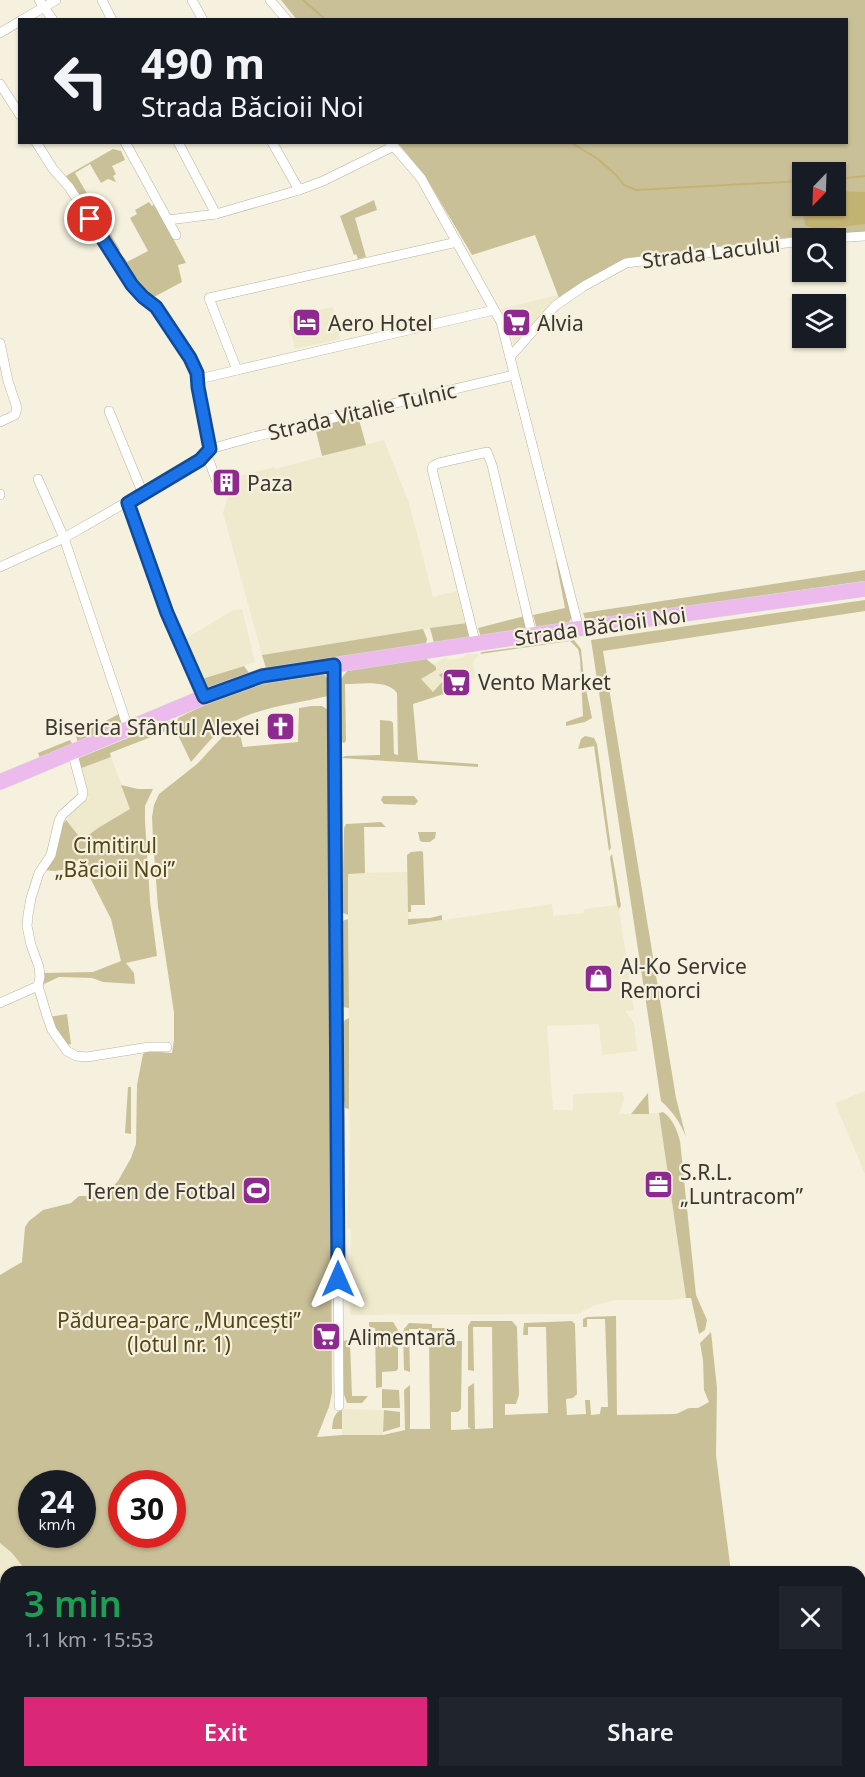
<!DOCTYPE html>
<html lang="en">
<head>
<meta charset="utf-8">
<style>
  :root { --surface:#171b24; --page:#20242c; --text:#f1f3f6; --muted:#9ea1a6; --accent:#db2777 }
  body { margin:0; font-family:"Noto Sans",sans-serif; background:var(--page); color:var(--text); height:100vh; display:flex; flex-direction:column; font-size:22px; white-space:nowrap }
  * { box-sizing:border-box; margin:0 }
  p { font-size:20px; color:var(--muted) }
  .icon { flex:none; width:33px; height:33px; fill:none; stroke:currentColor; stroke-width:2; stroke-linecap:round; stroke-linejoin:round }
  .map { position:relative; flex:1; overflow:hidden }
  .side { position:absolute; left:0px; top:1566px; width:866px; height:212px; display:flex; flex-direction:column; background:var(--surface); border-radius:18px 18px 0 0; box-shadow:0 2px 4px #0004 }
  .side>* { flex:none }
  .guide { position:absolute; left:18px; top:18px; width:830px; height:126px; border-radius:0px; box-shadow:0 2px 4px #0004; background:#171b24; color:var(--text); overflow:hidden }
  .needle { width:39px; rotate:203deg }
  .buttons { position:absolute; left:792px; top:162px; display:grid; gap:12px }
  .buttons a { display:grid; place-items:center; width:54px; height:54px; border-radius:0px; background:var(--surface); box-shadow:0 2px 4px #0004; font-size:30px }
  .speed { position:absolute; left:18px; top:1470px; display:flex; gap:12px; font-size:30px; font-weight:700; text-align:center }
  .speed>* { display:grid; place-content:center; width:78px; height:78px; border-radius:50%; background:var(--surface); box-shadow:0 2px 4px #0004; line-height:1 }
  .speed small { font-size:15px; font-weight:400 }
  .speed .limit { border:9px solid #d22; background:#fff; color:#111 }
  .pin { position:absolute; display:grid; place-items:center; width:51px; height:51px; color:#fff; margin:-26px; border:3px solid #fff; border-radius:50%; box-shadow:0 2px 6px #0007 }
  .me { position:absolute; width:66px; margin:-33px; rotate:0deg; stroke-linejoin:round; filter:drop-shadow(0 0 4px #0008) }
  .turn { display:flex; align-items:center; gap:21px; height:126px; padding:0 24px; font-size:27px }
  .turn .icon { width:78px; height:78px; stroke-width:2.5 }
  .turn b { display:block; font-size:42px; line-height:51px }
  .round { display:grid; place-items:center; flex:none; width:63px; height:63px; border-radius:0px; background:var(--page) }
  .summary { display:flex; align-items:center; justify-content:space-between; height:102px; padding:0 24px }
  h1 { font-size:36px; font-weight:600; line-height:45px; color:#1e9e55 }
  .primary-button { display:flex; gap:12px; margin-top:auto; padding:12px 24px }
  .primary-button a { flex:1; height:69px; border-radius:0px; background:var(--accent); color:#fff; font-size:24px; font-weight:600; line-height:69px; text-align:center }
  .primary-button a+a { background:var(--page); color:var(--text) }
  .map>svg:first-child { display:block }
  .built { fill:#efe9ce }
  .green { fill:#cac098; fill-rule:evenodd }
  .water { fill:#c3b373 }
  .lines { fill:none; stroke-linecap:round; stroke-linejoin:round }
  .stream { stroke:#c3b373; stroke-width:2 }
  .minor-casing { stroke:#b7b3a1; stroke-width:10 }
  .primary-casing { stroke:#dbdbda; stroke-width:16 }
  .minor { stroke:#fff; stroke-width:9 }
  .primary { stroke:#ecbaec; stroke-width:15 }
  .route-casing { stroke:#114b97; stroke-width:15 }
  .route { stroke:#1a73e8; stroke-width:10 }
  .labels { text-anchor:middle; dominant-baseline:central; stroke-width:4.5; stroke-linejoin:round; paint-order:stroke }
  .street-label { font-size:21px; fill:#393730; stroke:#f6f1de }
  .poi-label { font-size:21px; fill:#393730; stroke:#f6f1de; text-anchor:start }
  .park-label { font-size:21px; fill:#524614; stroke:#f6f1de }
</style>
</head>
<body>
<div class="map">
<svg width="865" height="1777" viewBox="0 0 865 1777">
  <rect width="100%" height="100%" fill="#f6f1de"/>
  <g class="built">
    <polygon points="558,295 559,298 514,346 506,318 501,309"/>
    <polygon points="333,307 340,339 295,349 288,317"/>
    <polygon points="384,440 409,503 433,597 457,591 465,623 262,655 223,513 228,495 222,480 274,467 275,469"/>
    <polygon points="242,609 255,662 202,679 182,641 233,610"/>
    <polygon points="466,654 480,654 473,662 475,678 463,680 463,690 452,691 413,704 411,679 446,657 449,660 463,658"/>
    <polygon points="111,757 131,809 98,828 82,840 66,820 76,808 89,798 79,769"/>
    <polygon points="407,872 409,925 552,904 553,916 584,913 584,909 617,905 619,909 634,1010 625,1011 634,1023 637,1051 602,1055 599,1024 547,1026 553,1110 573,1110 573,1094 623,1092 624,1099 619,1114 659,1113 686,1298 670,1300 616,1300 595,1305 578,1314 350,1315 351,1233 351,1229 347,1228 350,1140 348,873"/>
    <polygon points="865,1091 865,1174 835,1103"/>
    <polygon points="342,1409 384,1410 383,1435 342,1435"/>
    <polygon points="0,1543 12,1553 27,1572 6,1572 6,1619 0,1623"/>
  </g>
  <g class="green">
    <path d="M281,0H865V232L801,236L627,258L562,295L559,298L535,235L472,255L425,176L398,143L846,142V20H297ZM802,172H836V206H802Z"/>
    <polygon points="113,149 121,151 125,160 112,166 116,174 113,176 116,182 108,179 101,183 90,164 75,173 120,250 115,253 66,176"/>
    <polygon points="374,200 377,210 355,218 366,257 358,259 356,254 354,255 340,216"/>
    <polygon points="149,202 152,206 155,204 186,263 178,265 182,282 152,298 141,290 121,259 124,257 127,262 148,251 130,218 137,214 135,210"/>
    <polygon points="358,416 366,445 322,456 315,427"/>
    <polygon points="558,560 571,612 571,619 568,623 537,629 533,615 565,608 556,561"/>
    <polygon points="865,570 865,581 586,621 583,613"/>
    <path d="M865,600V611L603,651L676,1098L686,1137C680,1122 673,1112 661,1101L591,640Z"/>
    <polygon points="525,616 525,630 481,637 478,628"/>
    <polygon points="467,623 469,638 434,643 430,628"/>
    <polygon points="423,629 427,639 426,644 413,647 266,668 262,655"/>
    <polygon points="574,640 581,649 584,680 592,718 585,722 566,726 566,722 583,716 580,658 578,649 570,641 480,654 482,652"/>
    <path d="M424,657L436,667V670L421,679L433,692L444,680L439,675L442,673L452,680L453,691L413,704L418,760L478,764V767L341,758L345,756L380,755V720L391,721L393,723L394,754L398,755L397,693C388,679 360,684 345,684L346,741L344,743L342,742L339,681L349,669Z"/>
    <polygon points="244,666 249,673 206,688 202,679"/>
    <path d="M321,674H324C329,681 333,688 328,696C292,705 250,707 220,731C209,740 200,752 191,762L175,729L178,718C202,706 226,695 252,687C274,680 297,677 321,674Z"/>
    <path d="M312,706H322L328,710L332,1393L329,1407L317,1437L342,1435H383L405,1430L404,1390L410,1385V1429H430L429,1329H409L410,1372L404,1370L403,1332L404,1329L409,1323L432,1324V1328H445V1335H454V1341H462L461,1409L458,1412H451V1430L471,1429L468,1427V1387L474,1383L475,1429L493,1428L492,1327H473L474,1371L468,1370V1326L471,1321H512L517,1327L519,1395L516,1404H505V1415L548,1413L546,1327H528V1335H523L524,1323L572,1321L575,1324L577,1394L573,1398L566,1399L567,1415L586,1414L585,1400H590L591,1415L600,1414L601,1407H608L605,1319H587V1327H583V1319L587,1317L616,1316L617,1415L676,1414L689,1408H698L709,1402L704,1390L703,1360L700,1343L711,1332L717,1388L716,1455L731,1572H27L12,1553L0,1543V1275L22,1262L25,1227L29,1221L43,1210L71,1203L79,1196H95L97,1203L118,1181L131,1158L136,1144L137,1085L143,1054L148,1051L172,1053L174,1040V1013L158,907L153,840L152,817L154,805L159,794L197,764L224,735L238,727L243,747L298,742L299,708ZM32,1484H82V1534H32ZM122,1484H172V1534H122Z"/>
    <polygon points="119,714 122,723 78,743 76,736"/>
    <polygon points="172,720 169,730 110,753 111,757 79,769 78,761 79,758"/>
    <polygon points="585,736 594,738 597,744 611,848 609,851 594,746 578,749 581,739"/>
    <polygon points="70,740 73,745 40,758 38,753"/>
    <polygon points="121,785 138,789 153,789 145,806 145,821 150,901 157,956 126,963 134,973 135,984 103,982 92,978 59,977 44,984 43,987 44,973 93,972 121,961 111,919 81,860 68,862 68,869 55,871 43,870 61,827 66,820 82,840 98,828 130,809"/>
    <polygon points="383,796 414,796 418,801 415,805 384,804 381,800"/>
    <polygon points="381,822 386,827 364,827 365,873 348,874 348,915 343,913 342,911 344,828 346,824"/>
    <polygon points="418,832 436,832 435,838 430,842 423,842 420,841"/>
    <polygon points="421,851 423,852 425,905 411,905 411,912 408,912 407,855 411,852"/>
    <polygon points="612,854 621,906 619,909 617,905 610,857"/>
    <polygon points="442,915 442,920 408,925 408,919 430,918"/>
    <polygon points="348,919 349,1008 343,1007 341,1004 341,925 342,921"/>
    <polygon points="67,1014 71,1044 67,1045 61,1039 49,1017"/>
    <polygon points="349,1018 349,1109 345,1108 342,1082 342,1026 345,1020"/>
    <polygon points="128,1087 131,1087 131,1134 125,1133"/>
    <polygon points="648,1093 649,1114 631,1114"/>
    <path d="M663,1112C673,1119 677,1130 680,1141L696,1295L707,1320L705,1330L699,1334L691,1298H686L659,1113Z"/>
    <polygon points="369,1322 393,1322 398,1330 398,1369 396,1371 382,1372 382,1387 376,1388 375,1328 369,1327"/>
    <polygon points="347,1340 350,1342 352,1396 368,1396 362,1403 347,1403 342,1389 343,1341"/>
    <polygon points="382,1389 399,1390 400,1408 382,1408"/>
    <path d="M342,1409V1429H332C333,1420 333,1414 342,1409Z"/>
    <polygon points="384,1410 400,1412 400,1427 383,1432"/>
    <polygon points="153,1772 760,1772 761,1777 154,1777"/>
  </g>
  <path class="water" d="M836,191L865,192V224C850,225 817,233 805,225L801,202L802,198V206H836Z"/>
  <g class="lines">
    <g class="stream">
      <polyline points="303,0 326,20"/>
      <polyline points="570,142 598,159 616,175 624,185 636,190 802,181"/>
      <polyline points="836,179 865,176"/>
    </g>
    <defs>
      <g id="minor">
        <polyline points="39,0 53,20"/>
        <polyline points="102,0 112,20"/>
        <polyline points="192,0 203,20"/>
        <polyline points="270,0 287,20"/>
        <polyline points="22,20 56,0"/>
        <polyline points="0,33 20,21"/>
        <polyline points="0,84 20,115"/>
        <polyline points="36,142 53,169 69,187 132,285 143,297 156,307 190,358 197,373 198,387 210,449"/>
        <polyline points="125,142 176,235"/>
        <polyline points="178,142 216,214"/>
        <polyline points="272,142 299,190"/>
        <polyline points="390,142 421,178 501,322 579,629"/>
        <polyline points="168,220 216,214 299,190 323,181 394,146"/>
        <polyline points="834,238 865,236"/>
        <polyline points="0,343 8,381 17,408 15,415 0,422"/>
        <polyline points="510,357 555,306 584,286 626,263 802,241"/>
        <polyline points="237,370 209,298 457,242"/>
        <polyline points="199,379 494,310"/>
        <polyline points="109,411 143,494"/>
        <polyline points="210,449 253,437 514,375"/>
        <path d="M206,455C213,466 214,482 223,491"/>
        <polyline points="38,479 64,538 128,728"/>
        <polyline points="0,494 0,495"/>
        <polyline points="128,503 167,613 204,697"/>
        <polyline points="0,567 64,538 200,460 210,449"/>
        <polyline points="476,645 432,469 433,466 439,463 483,453 487,452 492,465 532,635"/>
        <polyline points="334,665 339,1406"/>
        <polyline points="72,751 83,792 82,797 62,815 59,821 51,855 39,873 31,898 28,915 27,926 31,945 39,967 40,977 38,986 47,1016 52,1030 59,1040 67,1051 76,1056 87,1057 149,1047 167,1047"/>
        <polyline points="0,1003 38,986"/>
      </g>
      <polyline id="primary" points="0,782 204,697 262,676 532,635 865,589"/>
    </defs>
    <use href="#minor" class="minor-casing"/>
    <use href="#primary" class="primary-casing"/>
    <use href="#minor" class="minor"/>
    <use href="#primary" class="primary"/>
  </g>
  <g class="lines">
    <defs>
      <polyline id="route" points="90,219 132,285 143,297 156,307 190,358 197,373 198,387 210,449 200,460 128,503 167,613 204,697 262,676 334,665 338,1279"/>
    </defs>
    <use href="#route" class="route-casing"/>
    <use href="#route" class="route"/>
  </g>
  <defs>
    <symbol id="hotel-square" viewBox="-11 -11 22 22"><rect x="-9" y="-9" width="18" height="18" rx="4" fill="#8e2990" stroke="#f6f1de"/><path d="M-6-4.5h1.5V1H6V5H4.5V3h-9V5H-6ZM-4 0a1.8 1.8 0 1 1 3.6 0ZM.5 0V-2.5h3Q6-2.5 6 0Z" fill="#fff"/></symbol>
    <symbol id="supermarket-square" viewBox="-11 -11 22 22"><rect x="-9" y="-9" width="18" height="18" rx="4" fill="#8e2990" stroke="#f6f1de"/><path d="M-6-5.5h2.5l.6 2H6L4.5 2H-2.5L-4.4-4H-6ZM-1.5 3.2a1.3 1.3 0 1 0 .1 0ZM3 3.2a1.3 1.3 0 1 0 .1 0Z" fill="#fff"/></symbol>
    <symbol id="building-square" viewBox="-11 -11 22 22"><rect x="-9" y="-9" width="18" height="18" rx="4" fill="#8e2990" stroke="#f6f1de"/><path d="M-4-6H4V6H1V3H-1V6H-4ZM-2.5-4.3h1.7v1.8h-1.7ZM.8-4.3h1.7v1.8H.8ZM-2.5-1h1.7V.8h-1.7ZM.8-1h1.7V.8H.8Z" fill="#fff"/></symbol>
    <symbol id="church-square" viewBox="-11 -11 22 22"><rect x="-9" y="-9" width="18" height="18" rx="4" fill="#8e2990" stroke="#f6f1de"/><path d="M-1.2-6h2.4v3.5h3.3v2.4h-3.3V6h-2.4V-.1h-3.3v-2.4h3.3Z" fill="#fff"/></symbol>
    <symbol id="shop-square" viewBox="-11 -11 22 22"><rect x="-9" y="-9" width="18" height="18" rx="4" fill="#8e2990" stroke="#f6f1de"/><path d="M-5-2.5h2.3a2.7 3.5 0 0 1 5.4 0H5L5.5 6h-11ZM-1.5-2.5h3a1.5 2.3 0 0 0-3 0Z" fill="#fff"/></symbol>
    <symbol id="office-square" viewBox="-11 -11 22 22"><rect x="-9" y="-9" width="18" height="18" rx="4" fill="#8e2990" stroke="#f6f1de"/><path d="M-6-3h4V-5.5h4V-3h4V5H-6ZM-1-4.5V-3h2v-1.5ZM-6 0V1H6V0Z" fill="#fff"/></symbol>
    <symbol id="stadium-square" viewBox="-11 -11 22 22"><rect x="-9" y="-9" width="18" height="18" rx="4" fill="#8e2990" stroke="#f6f1de"/><path d="M0-5a6.5 5 0 1 0 0 10a6.5 5 0 1 0 0-10ZM-3.5-1.8h7v3.6h-7Z" fill="#fff"/></symbol>
  </defs>
  <g fill-rule="evenodd">
    <use href="#hotel-square" x="290" y="306" width="33" height="33"/>
    <use href="#supermarket-square" x="500" y="306" width="33" height="33"/>
    <use href="#building-square" x="210" y="466" width="33" height="33"/>
    <use href="#supermarket-square" x="440" y="666" width="33" height="33"/>
    <use href="#church-square" x="264" y="710" width="33" height="33"/>
    <use href="#shop-square" x="582" y="962" width="33" height="33"/>
    <use href="#office-square" x="642" y="1168" width="33" height="33"/>
    <use href="#stadium-square" x="240" y="1174" width="33" height="33"/>
    <use href="#supermarket-square" x="310" y="1320" width="33" height="33"/>
  </g>
  <g class="labels">
    <g class="street-label">
      <text transform="translate(711 252) rotate(-7)">Strada Lacului</text>
      <text transform="translate(362 411) rotate(-13)">Strada Vitalie Tulnic</text>
      <text transform="translate(600 626) rotate(-8)">Strada Băcioii Noi</text>
    </g>
    <g class="poi-label">
      <text x="328" y="323">Aero Hotel</text>
      <text x="537" y="323">Alvia</text>
      <text x="247" y="483">Paza</text>
      <text x="478" y="682">Vento Market</text>
      <text x="260" y="727" text-anchor="end">Biserica Sfântul Alexei</text>
      <text x="620" y="966">Al-Ko Service<tspan x="620" dy="24">Remorci</tspan></text>
      <text x="680" y="1172">S.R.L.<tspan x="680" dy="24">„Luntracom”</tspan></text>
      <text x="236" y="1191" text-anchor="end">Teren de Fotbal</text>
      <text x="348" y="1337">Alimentară</text>
    </g>
    <g class="park-label">
      <text x="115" y="845">Cimitirul<tspan x="115" dy="24">„Băcioii Noi”</tspan></text>
      <text x="179" y="1320">Pădurea-parc „Muncești”<tspan x="179" dy="24">(lotul nr. 1)</tspan></text>
    </g>
  </g>
</svg>
<div class="buttons">
<a><svg class="needle" viewBox="-14 -14 28 28"><path d="M0-13l5 13h-10z" fill="#e53935"/><path d="M0 13l5-13h-10z" fill="#9ea1a6"/></svg></a>
<a><svg class="icon" aria-label="search" viewBox="0 0 24 24"><circle cx="10" cy="10" r="6"/><path d="M15 15l6 6"/></svg></a>
<a><svg class="icon" aria-label="layers" viewBox="0 0 24 24"><path d="M12 4l9 5-9 5-9-5zM3 14l9 5 9-5"/></svg></a>
</div>
<div class="speed"><div>24<small>km/h</small></div><div class="limit">30</div></div>
<div class="pin" style="left:90px;top:219px;background:#d93025"><svg class="icon" aria-label="arrive" viewBox="0 0 24 24"><path d="M6 21V4h12l-3 4 3 4H6"/></svg></div>
<svg class="me" style="left:338px;top:1279px" viewBox="-20 -20 40 40"><path d="M0-17L14 15 0 8-14 15z" fill="#1a73e8" stroke="#fff" stroke-width="4"/></svg>
<div class="guide">
<div class="turn"><svg class="icon" aria-label="left" viewBox="0 0 24 24"><path d="M17 20v-9H6M10 6l-5 5 5 5"/></svg><div><b>490 m</b>Strada Băcioii Noi</div></div>
</div>
<section class="side">
<div class="summary"><div><h1>3 min</h1><p>1.1 km · 15:53</p></div><a class="round"><svg class="icon" aria-label="close" viewBox="0 0 24 24"><path d="M6 6l12 12M18 6L6 18"/></svg></a></div>
<div class="primary-button"><a>Exit</a><a>Share</a></div>
</section>
</div>
</body>
</html>
